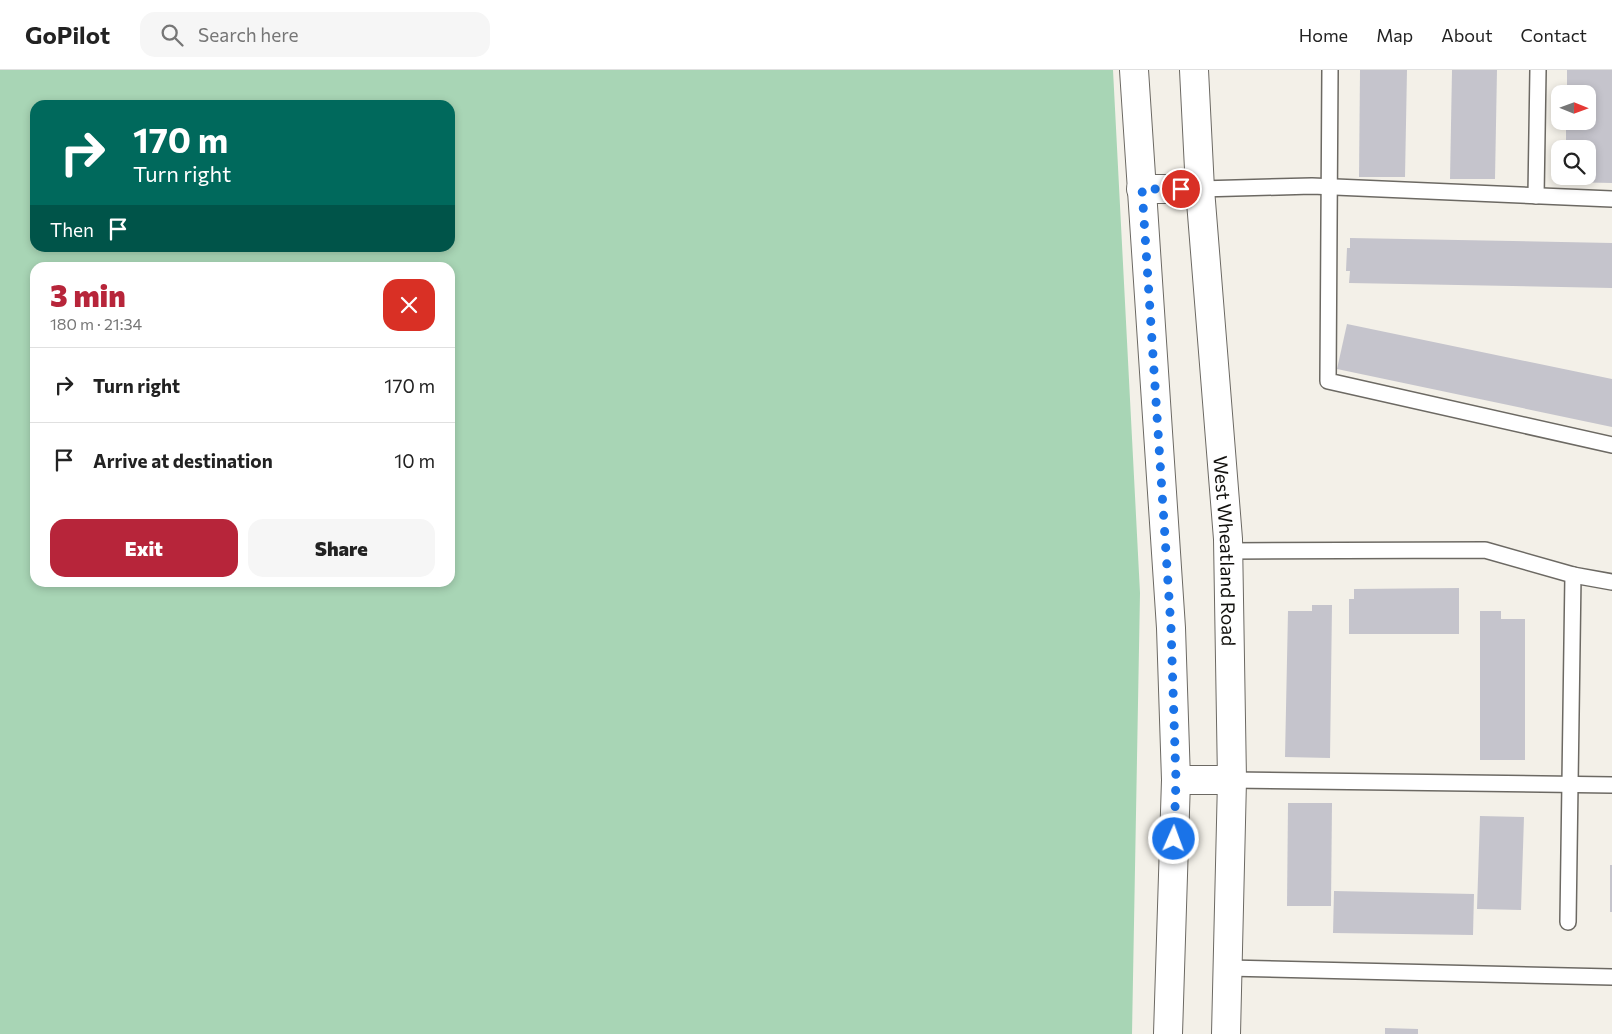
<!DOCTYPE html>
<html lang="en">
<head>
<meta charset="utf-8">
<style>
  :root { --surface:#fff; --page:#f6f6f6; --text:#222; --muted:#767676; --line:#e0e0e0; --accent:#b7253a }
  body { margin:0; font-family:Commissioner,sans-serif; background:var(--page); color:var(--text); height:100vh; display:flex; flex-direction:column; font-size:19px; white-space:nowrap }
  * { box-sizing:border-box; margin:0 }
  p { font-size:16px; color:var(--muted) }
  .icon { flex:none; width:28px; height:28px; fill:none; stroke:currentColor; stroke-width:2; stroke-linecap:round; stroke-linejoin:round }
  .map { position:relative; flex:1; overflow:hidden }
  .side { position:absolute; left:30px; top:192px; width:425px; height:325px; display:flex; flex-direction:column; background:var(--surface); border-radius:15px; box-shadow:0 2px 8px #0003 }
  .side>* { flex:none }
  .guide { position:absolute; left:30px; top:30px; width:425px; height:152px; border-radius:15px; box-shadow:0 2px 8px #0003; background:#00695c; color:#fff; overflow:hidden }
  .needle { width:32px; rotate:91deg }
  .controls { position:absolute; left:1551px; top:15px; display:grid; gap:10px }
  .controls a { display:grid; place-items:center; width:45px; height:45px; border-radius:10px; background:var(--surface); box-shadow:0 2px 8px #0003; font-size:25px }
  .pin { position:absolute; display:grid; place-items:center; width:42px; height:42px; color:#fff; margin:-21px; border:2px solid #fff; border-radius:50%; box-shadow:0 1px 5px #0007 }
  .me { position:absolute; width:55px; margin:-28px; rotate:2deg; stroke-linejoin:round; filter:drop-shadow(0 0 4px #0008) }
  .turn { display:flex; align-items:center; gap:18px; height:105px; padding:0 20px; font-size:22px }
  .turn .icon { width:65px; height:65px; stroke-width:2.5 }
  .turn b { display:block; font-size:35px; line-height:42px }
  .then { display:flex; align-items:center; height:48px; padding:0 20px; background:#0003; gap:10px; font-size:19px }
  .round { display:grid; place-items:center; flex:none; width:52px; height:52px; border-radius:15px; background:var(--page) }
  .headline { display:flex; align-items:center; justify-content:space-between; height:85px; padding:0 20px }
  h1 { font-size:30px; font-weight:800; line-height:38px; color:var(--accent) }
  .primary-button { display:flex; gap:10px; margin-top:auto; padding:10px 20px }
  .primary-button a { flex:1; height:58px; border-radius:15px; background:var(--accent); color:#fff; font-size:20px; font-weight:800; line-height:58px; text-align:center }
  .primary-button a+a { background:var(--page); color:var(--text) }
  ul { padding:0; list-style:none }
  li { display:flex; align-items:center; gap:15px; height:75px; padding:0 20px; border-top:1px solid var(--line) }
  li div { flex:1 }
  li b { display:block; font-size:19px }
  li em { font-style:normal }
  header { display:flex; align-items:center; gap:30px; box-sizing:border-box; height:70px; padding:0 25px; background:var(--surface); border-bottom:1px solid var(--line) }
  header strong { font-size:24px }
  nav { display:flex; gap:28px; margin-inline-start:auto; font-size:18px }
  .search { width:350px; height:45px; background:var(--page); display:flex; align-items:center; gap:12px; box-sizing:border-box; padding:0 18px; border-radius:15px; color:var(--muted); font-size:19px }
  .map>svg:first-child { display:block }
  .green { fill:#a8d5b5; fill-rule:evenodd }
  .building { fill:#c5c4cc }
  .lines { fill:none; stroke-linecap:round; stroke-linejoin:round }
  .lane-casing { stroke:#6c6963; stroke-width:18 }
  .secondary-casing { stroke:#6c6963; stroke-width:30 }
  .lane { stroke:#fff; stroke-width:15 }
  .secondary { stroke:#fff; stroke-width:28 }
  .route { stroke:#1a73e8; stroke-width:9; stroke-dasharray:0 16.2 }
  .labels { text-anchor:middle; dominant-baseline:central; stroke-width:5; stroke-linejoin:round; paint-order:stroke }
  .street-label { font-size:19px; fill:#11100d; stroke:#fffdfa }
</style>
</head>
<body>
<header>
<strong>GoPilot</strong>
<div class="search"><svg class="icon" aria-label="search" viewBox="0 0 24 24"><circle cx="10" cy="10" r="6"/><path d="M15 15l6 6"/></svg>Search here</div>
<nav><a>Home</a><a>Map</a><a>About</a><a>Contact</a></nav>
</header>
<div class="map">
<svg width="1612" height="964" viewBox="0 0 1612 964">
  <rect width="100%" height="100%" fill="#f3f0e8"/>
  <path class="green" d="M0,0H1113L1140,523L1132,964H0ZM35,35H450V178H35ZM35,198H450V512H35Z"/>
  <g class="building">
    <polygon points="1360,0 1407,0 1405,107 1359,107"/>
    <polygon points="1452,0 1497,0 1495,109 1450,109"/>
    <polygon points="1567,0 1612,0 1612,113 1565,112 1565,106 1588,106 1588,79 1566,79 1566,51 1588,51 1588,24 1567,24"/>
    <polygon points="1350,168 1612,173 1612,218 1349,213 1350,201 1346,201 1347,178 1350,178"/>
    <polygon points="1347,254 1612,309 1612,357 1337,299"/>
    <polygon points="1459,518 1459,564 1349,564 1349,529 1354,529 1354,519"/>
    <polygon points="1312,535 1332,535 1330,688 1285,687 1288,541 1312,541"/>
    <polygon points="1480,541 1501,541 1501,549 1525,549 1525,690 1480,690"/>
    <polygon points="1288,733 1332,733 1331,836 1287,836"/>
    <polygon points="1480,746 1524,747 1521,840 1477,839"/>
    <rect x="1610" y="795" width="2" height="47"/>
    <polygon points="1334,821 1474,824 1473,865 1333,863"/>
    <polygon points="1385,958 1418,959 1418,964 1385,964"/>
  </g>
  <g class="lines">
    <defs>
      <g id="lane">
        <polyline points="1330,0 1328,311 1612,375"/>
        <polyline points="1200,119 1312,116 1612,129"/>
        <polyline points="1536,126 1538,0"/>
        <polyline points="1229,481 1485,480 1573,505 1568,852"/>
        <polyline points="1573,505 1612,512"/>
        <polyline points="1232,710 1612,715"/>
        <polyline points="1227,898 1612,907"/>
      </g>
      <g id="secondary">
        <polyline points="1134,0 1171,558 1176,710 1168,964"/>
        <path id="s1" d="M1194,0L1200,119L1228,469L1232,710L1226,964"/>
        <polyline points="1141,119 1200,119"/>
        <polyline points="1176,710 1232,710"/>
      </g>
    </defs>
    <use href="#lane" class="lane-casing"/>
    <use href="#secondary" class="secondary-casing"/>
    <use href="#lane" class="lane"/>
    <use href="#secondary" class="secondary"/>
  </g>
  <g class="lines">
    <polyline class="route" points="1174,769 1176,710 1171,558 1142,119 1181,119"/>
  </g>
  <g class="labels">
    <g class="street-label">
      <text stroke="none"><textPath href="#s1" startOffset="482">West Wheatland Road</textPath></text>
    </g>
  </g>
</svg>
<div class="controls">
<a><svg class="needle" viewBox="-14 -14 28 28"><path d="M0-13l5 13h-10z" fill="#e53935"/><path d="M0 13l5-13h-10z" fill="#767676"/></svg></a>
<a><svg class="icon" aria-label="search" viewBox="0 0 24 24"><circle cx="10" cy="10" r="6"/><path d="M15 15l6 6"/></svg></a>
</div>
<div class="pin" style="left:1181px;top:119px;background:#d93025"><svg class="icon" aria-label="arrive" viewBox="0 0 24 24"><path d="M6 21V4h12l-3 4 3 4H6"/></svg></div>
<svg class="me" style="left:1174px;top:769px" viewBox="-20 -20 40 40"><circle r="17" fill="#1a73e8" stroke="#fff" stroke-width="3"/><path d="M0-11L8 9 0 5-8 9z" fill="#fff"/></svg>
<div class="guide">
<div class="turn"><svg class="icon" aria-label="right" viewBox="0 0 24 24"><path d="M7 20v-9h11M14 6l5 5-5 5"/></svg><div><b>170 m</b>Turn right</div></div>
<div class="then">Then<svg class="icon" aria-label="arrive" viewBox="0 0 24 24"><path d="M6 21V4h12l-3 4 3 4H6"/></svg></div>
</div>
<section class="side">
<div class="headline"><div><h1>3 min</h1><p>180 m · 21:34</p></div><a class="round" style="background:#d93025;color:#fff"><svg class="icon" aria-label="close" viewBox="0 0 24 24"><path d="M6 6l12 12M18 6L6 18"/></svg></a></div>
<ul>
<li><svg class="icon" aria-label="right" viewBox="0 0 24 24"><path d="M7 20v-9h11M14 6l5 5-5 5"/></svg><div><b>Turn right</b></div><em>170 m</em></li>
<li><svg class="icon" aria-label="arrive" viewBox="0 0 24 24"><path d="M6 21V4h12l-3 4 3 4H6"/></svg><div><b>Arrive at destination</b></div><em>10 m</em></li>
</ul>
<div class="primary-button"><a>Exit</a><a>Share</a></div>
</section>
</div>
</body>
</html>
